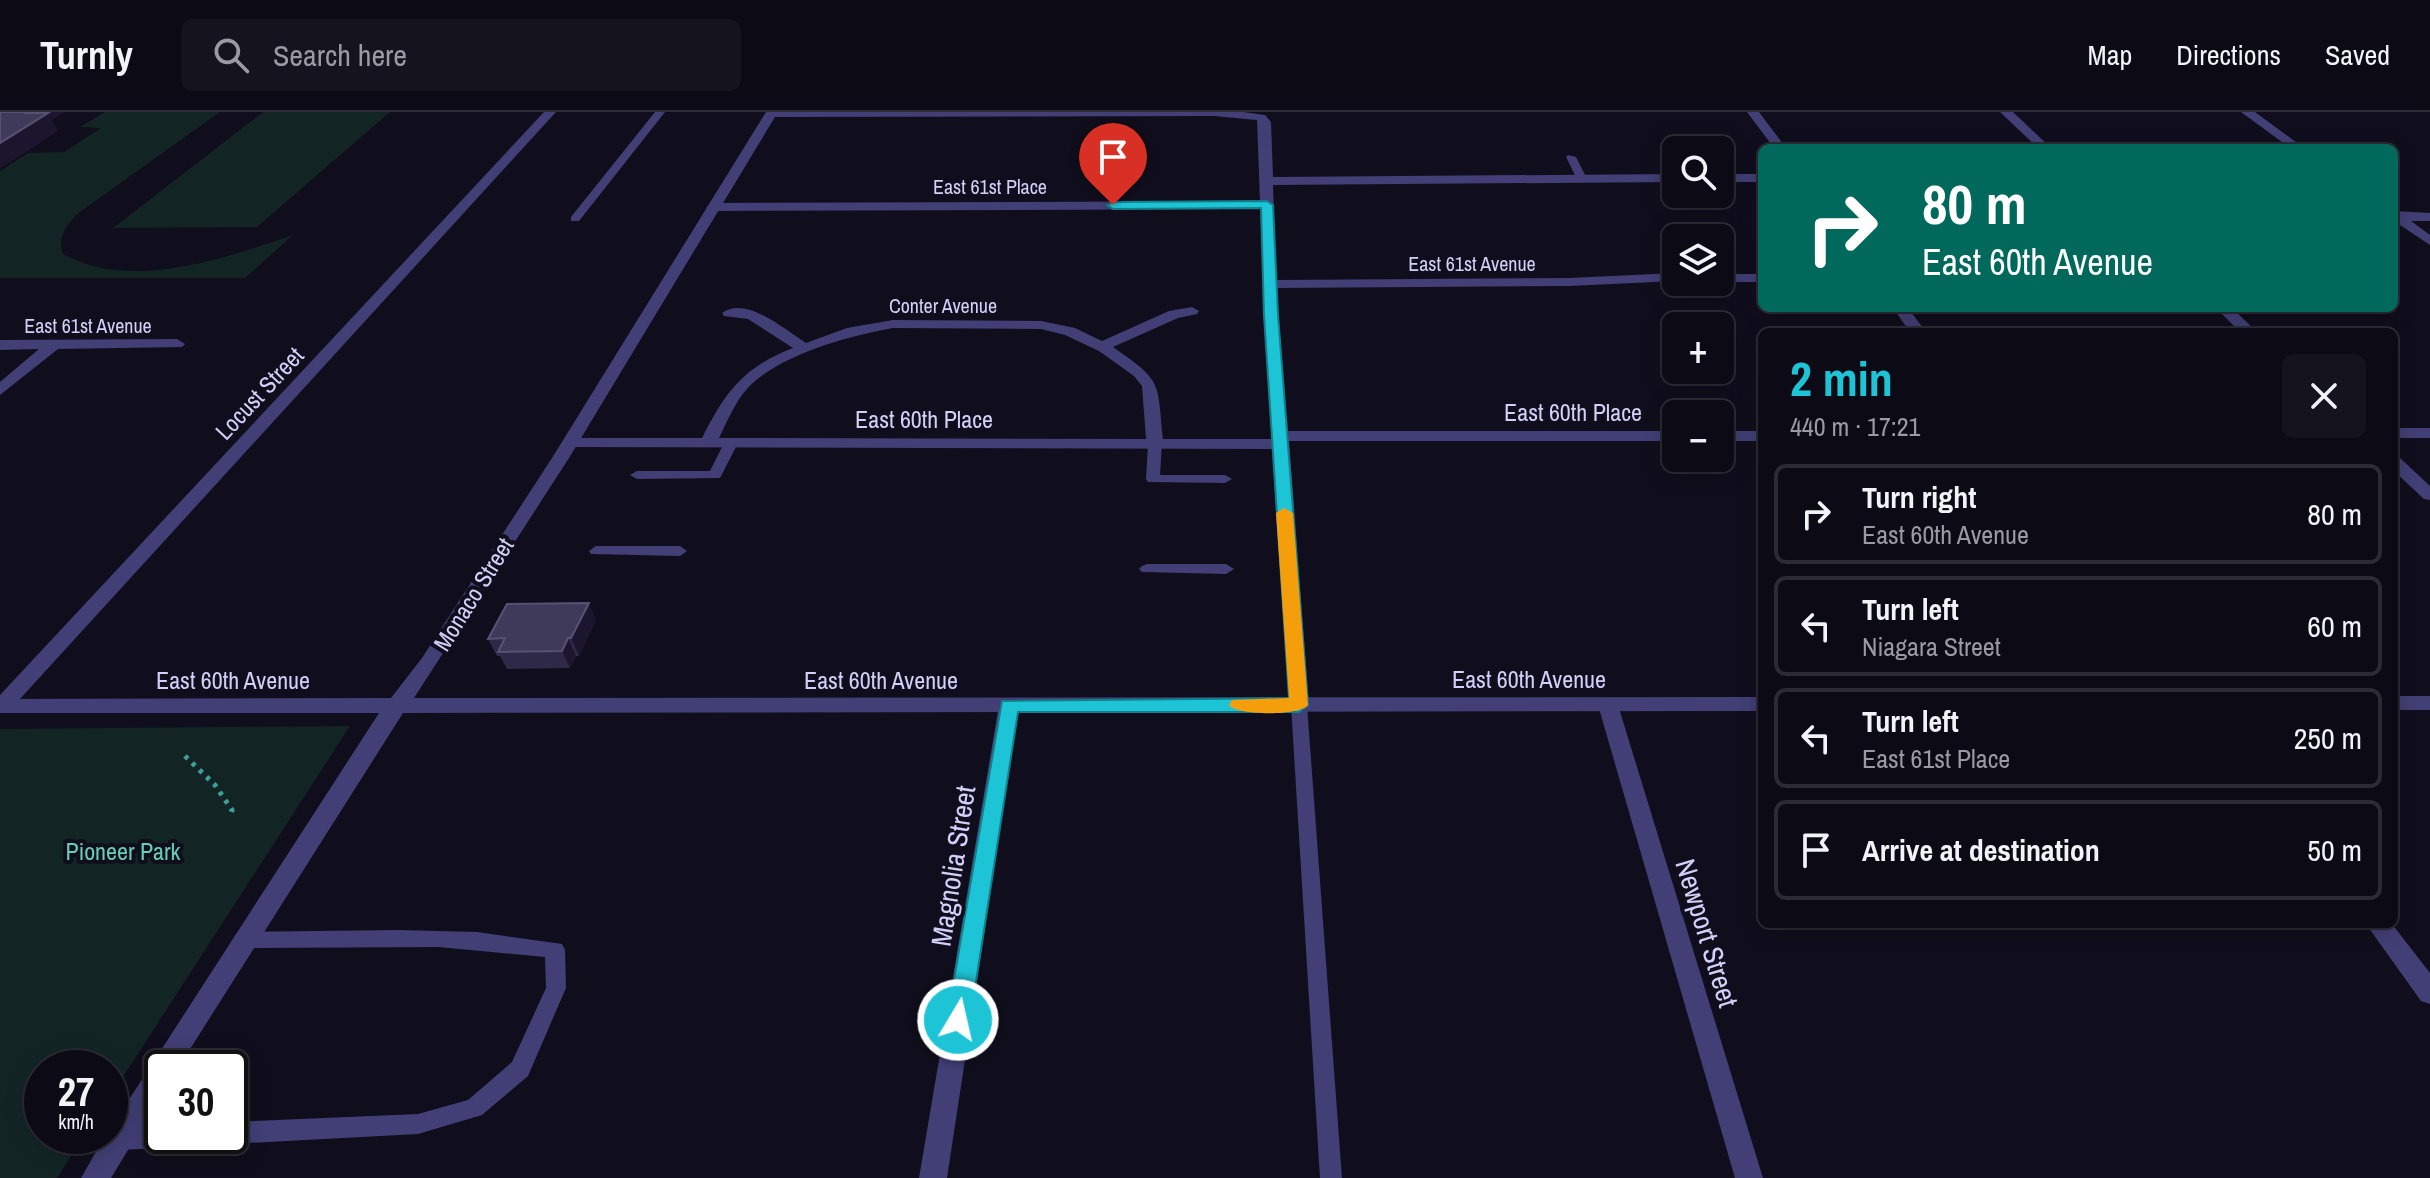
<!DOCTYPE html>
<html lang="en">
<head>
<meta charset="utf-8">
<style>
  :root { --surface:#0c0a15; --page:#15131e; --text:#f1f3f6; --muted:#9a9aa0; --line:#2c2b34; --accent:#1dc4d6 }
  body { margin:0; font-family:"Archivo Narrow",sans-serif; background:var(--page); color:var(--text); height:100vh; display:flex; flex-direction:column; font-size:30px; white-space:nowrap }
  * { box-sizing:border-box; margin:0 }
  p { font-size:26px; color:var(--muted) }
  .icon { flex:none; width:44px; height:44px; fill:none; stroke:currentColor; stroke-width:2; stroke-linecap:round; stroke-linejoin:round }
  .map { position:relative; flex:1; overflow:hidden }
  .sheet { position:absolute; left:1758px; top:216px; width:640px; height:600px; display:flex; flex-direction:column; background:var(--surface); border-radius:12px; box-shadow:0 4px 20px #0003,0 0 0 2px var(--line) }
  .sheet>* { flex:none }
  .guide { position:absolute; left:1758px; top:32px; width:640px; height:168px; border-radius:12px; box-shadow:0 4px 20px #0003,0 0 0 2px var(--line); background:#00695c; color:#fff; overflow:hidden }
  .buttons { position:absolute; left:1662px; top:24px; display:grid; gap:16px }
  .buttons a { display:grid; place-items:center; width:72px; height:72px; border-radius:12px; background:var(--surface); box-shadow:0 4px 20px #0003,0 0 0 2px var(--line); font-size:40px }
  .speed { position:absolute; left:24px; top:938px; display:flex; gap:16px; font-size:40px; font-weight:700; text-align:center }
  .speed>* { display:grid; place-content:center; width:104px; height:104px; border-radius:50%; background:var(--surface); box-shadow:0 4px 20px #0003,0 0 0 2px var(--line); line-height:1 }
  .speed small { font-size:20px; font-weight:400 }
  .speed .limit { border:4px solid #111; border-radius:12px; background:#fff; color:#111 }
  .pin { position:absolute; display:grid; place-items:center; width:68px; height:68px; color:#fff; margin:-82px -34px; border-radius:50% 50% 50% 0; rotate:-45deg; box-shadow:0 0 8px #0007 }
  .pin .icon { rotate:45deg }
  .me { position:absolute; width:88px; margin:-44px; rotate:9deg; stroke-linejoin:round; filter:drop-shadow(0 0 6px #0008) }
  .turn { display:flex; align-items:center; gap:28px; height:168px; padding:0 32px; font-size:36px }
  .turn .icon { width:104px; height:104px; stroke-width:2.5 }
  .turn b { display:block; font-size:56px; line-height:68px }
  .round { display:grid; place-items:center; flex:none; width:84px; height:84px; border-radius:12px; background:var(--page) }
  .summary { display:flex; align-items:center; justify-content:space-between; height:136px; padding:0 32px }
  h1 { font-size:48px; font-weight:700; line-height:60px; color:var(--accent) }
  ul { padding:0; list-style:none }
  li { display:flex; align-items:center; gap:24px; height:100px; margin:0 16px 12px; padding:0 16px; border:4px solid var(--line); border-radius:12px }
  li div { flex:1 }
  li b { display:block; font-size:30px }
  li em { font-style:normal }
  header { display:flex; align-items:center; gap:48px; box-sizing:border-box; height:112px; padding:0 40px; background:var(--surface); border-bottom:2px solid var(--line) }
  header strong { font-size:38px }
  nav { display:flex; gap:44px; margin-inline-start:auto; font-size:28px }
  .search { width:560px; height:72px; background:var(--page); display:flex; align-items:center; gap:20px; box-sizing:border-box; padding:0 28px; border-radius:12px; color:var(--muted); font-size:30px }
  .map>svg:first-child { display:block }
  .green { fill:#122524 }
  .lines { fill:none; stroke-linecap:round; stroke-linejoin:round }
  .path { stroke:#3c9f99; stroke-width:5; stroke-dasharray:4 6; stroke-linecap:butt }
  .service { fill:#413f75; fill-rule:evenodd }
  .minor { fill:#413f75; fill-rule:evenodd }
  .tertiary { fill:#413f75; fill-rule:evenodd }
  .wall { fill:#2e2947 }
  .shaded-wall { fill:#1b162e }
  .building { fill:#403a5a; stroke:#575273; stroke-width:2 }
  .route { fill:#1dc4d6; stroke:#137f8b; stroke-width:2 }
  .slow { fill:#f59e0b }
  .labels { text-anchor:middle; dominant-baseline:central; stroke-width:8; stroke-linejoin:round; paint-order:stroke }
  .far-street-label { font-size:20px; fill:#d4cff9; stroke:#100e1c }
  .street-label { font-size:24px; fill:#d4cff9; stroke:#100e1c }
  .park-label { font-size:24px; fill:#66ceb4; stroke:#100e1c }
  .near-street-label { font-size:28px; fill:#d4cff9; stroke:#100e1c }
</style>
</head>
<body>
<header>
<strong>Turnly</strong>
<div class="search"><svg class="icon" aria-label="search" viewBox="0 0 24 24"><circle cx="10" cy="10" r="6"/><path d="M15 15l6 6"/></svg>Search here</div>
<nav><a>Map</a><a>Directions</a><a>Saved</a></nav>
</header>
<div class="map">
<svg width="2430" height="1066" viewBox="0 0 2430 1066">
  <rect width="100%" height="100%" fill="#100e1c"/>
  <g class="green">
    <path d="M105,0H220L77,102C66,115 57,124 63,142C130,180 226,146 293,123L245,166H0V59L28,41L64,40L101,16L80,15Z"/>
    <polygon points="263,0 390,0 257,115 113,116"/>
    <polygon points="350,614 110,985 110,956 42,956 42,1024 84,1024 57,1066 0,1066 0,617"/>
  </g>
  <g class="lines">
    <polyline class="path" points="185,644 215,673 232,698 231,704"/>
    <g class="service">
      <polygon points="655,0 665,0 579,109 571,109 571,105"/>
      <polygon points="1568,43 1576,45 1587,67 1586,69 1577,67 1566,45"/>
      <polygon points="731,327 738,331 720,366 637,367 630,363 637,359 710,359 724,331"/>
      <polygon points="1155,328 1162,332 1160,363 1225,363 1232,367 1225,371 1148,370 1146,367 1148,332"/>
      <polygon points="596,434 680,434 687,439 680,444 591,442 589,439"/>
      <polygon points="1147,452 1226,452 1234,457 1226,462 1142,460 1139,457 1142,454"/>
      <polygon points="1299,587 1305,589 1307,593 1342,1066 1320,1066 1291,593 1293,589"/>
      <polygon points="399,818 477,820 562,832 565,838 566,876 528,964 482,1003 418,1022 230,1032 222,1028 220,1024 230,1024 230,1010 418,1002 468,988 512,950 546,876 545,845 438,835 243,836 236,834 233,828 236,822 243,820"/>
      <polygon points="162,1014 162,1024 193,1024 190,1031 182,1035 119,1038 111,1034 108,1027 111,1020 119,1016"/>
    </g>
    <g class="minor">
      <polygon points="544,0 556,0 9,599 0,601 0,583"/>
      <path d="M767,0H1243L1265,3L1271,10L1273,65L1676,62V70L1273,73L1276,168L1569,166L1676,161V169L1569,174L1276,176L1288,319H1676V329H1289L1309,593L1306,598H1292L1289,593L1272,337L564,335L562,331L570,326H702C725,281 743,255 793,236L748,207L724,204L722,201C746,183 785,218 806,231L847,216L893,208L1041,209L1075,216L1102,229L1169,199L1192,195L1199,199L1197,202L1178,206L1113,235C1163,270 1157,268 1163,327H1272L1261,97L713,99L706,95L713,91L1260,89L1257,8L1214,4L771,5L767,4ZM893,216L1041,217L1065,223L1099,239L1134,264L1142,274L1146,327L719,326C729,306 737,284 755,269C790,240 849,224 893,216Z"/>
      <polygon points="1747,0 1759,0 1786,36 1774,36"/>
      <polygon points="2241,0 2255,0 2304,36 2290,36"/>
      <rect x="1720" y="62" width="42" height="8"/>
      <polygon points="2394,99 2430,101 2430,109 2411,109 2430,123 2430,133 2394,109"/>
      <rect x="1720" y="162" width="42" height="8"/>
      <polygon points="1893,196 1908,196 1926,220 1910,220"/>
      <polygon points="177,227 185,232 182,235 58,237 0,283 0,270 39,237 0,238 0,228"/>
      <rect x="2394" y="316" width="36" height="10"/>
      <rect x="1720" y="319" width="42" height="10"/>
      <polygon points="1009,586 1016,588 1019,593 947,1066 919,1066 999,593 1002,588"/>
      <polygon points="1608,586 1615,588 1618,593 1763,1066 1735,1066 1598,593 1601,588"/>
      <polygon points="2366,812 2392,812 2430,861 2430,892 2421,889"/>
    </g>
    <g class="tertiary">
      <polygon points="766,0 778,0 569,346 414,586 1762,585 1762,599 403,601 178,956 162,956 162,982 111,1066 81,1066 105,1024 110,1024 110,1017 379,601 0,601 0,587 391,586 422,546 552,346"/>
      <polygon points="2000,0 2013,0 2051,36 2038,36"/>
      <polygon points="2216,196 2232,196 2257,220 2240,220"/>
      <polygon points="2394,345 2400,346 2430,374 2430,388 2424,387 2394,359"/>
      <rect x="2394" y="584" width="36" height="14"/>
    </g>
  </g>
  <polygon class="wall" points="596,508 579,544 576,544 570,556 507,557 500,544 497,544 488,527"/>
  <g class="shaded-wall">
    <polygon points="26,0 65,0 52,8 58,19 0,57 0,31"/>
    <polygon points="589,491 596,508 579,544 571,526"/>
    <polygon points="568,526 576,544 570,556 562,539"/>
  </g>
  <g class="building">
    <polygon points="0,0 26,0 24,1 48,1 0,31"/>
    <polygon points="589,491 571,526 568,526 562,539 498,540 505,526 488,527 507,492"/>
  </g>
  <polygon class="route" points="1267,89 1273,93 1278,203 1308,593 1299,600 1018,600 970,908 967,916 958,919 950,916 947,908 1002,589 1289,586 1264,203 1261,96 1113,97 1107,93 1113,90"/>
  <path class="slow" d="M1284,396L1293,401L1308,593C1301,604 1237,604 1229,593L1232,588L1289,586L1276,401Z"/>
  <g class="labels">
    <g class="far-street-label">
      <text x="990" y="74">East 61st Place</text>
      <text x="1472" y="151">East 61st Avenue</text>
      <text x="943" y="193">Conter Avenue</text>
      <text x="88" y="213">East 61st Avenue</text>
    </g>
    <g class="street-label">
      <text transform="translate(259 281) rotate(-47)">Locust Street</text>
      <text x="1573" y="300">East 60th Place</text>
      <text x="924" y="307">East 60th Place</text>
      <text transform="translate(473 482) rotate(-58)">Monaco Street</text>
      <text x="1529" y="567">East 60th Avenue</text>
      <text x="233" y="568">East 60th Avenue</text>
      <text x="881" y="568">East 60th Avenue</text>
    </g>
    <g class="park-label">
      <text x="123" y="739">Pioneer Park</text>
    </g>
    <g class="near-street-label">
      <text transform="translate(953 754) rotate(-81)">Magnolia Street</text>
      <text transform="translate(1707 821) rotate(73)">Newport Street</text>
    </g>
  </g>
</svg>
<div class="buttons">
<a><svg class="icon" aria-label="search" viewBox="0 0 24 24"><circle cx="10" cy="10" r="6"/><path d="M15 15l6 6"/></svg></a>
<a><svg class="icon" aria-label="layers" viewBox="0 0 24 24"><path d="M12 4l9 5-9 5-9-5zM3 14l9 5 9-5"/></svg></a>
<a>+</a>
<a>−</a>
</div>
<div class="speed"><div>27<small>km/h</small></div><div class="limit">30</div></div>
<div class="pin" style="left:1113px;top:93px;background:#d93025"><svg class="icon" aria-label="arrive" viewBox="0 0 24 24"><path d="M6 21V4h12l-3 4 3 4H6"/></svg></div>
<svg class="me" style="left:958px;top:908px" viewBox="-20 -20 40 40"><circle r="17" fill="#1dc4d6" stroke="#fff" stroke-width="3"/><path d="M0-11L8 9 0 5-8 9z" fill="#fff"/></svg>
<div class="guide">
<div class="turn"><svg class="icon" aria-label="right" viewBox="0 0 24 24"><path d="M7 20v-9h11M14 6l5 5-5 5"/></svg><div><b>80 m</b>East 60th Avenue</div></div>
</div>
<section class="sheet">
<div class="summary"><div><h1>2 min</h1><p>440 m · 17:21</p></div><a class="round"><svg class="icon" aria-label="close" viewBox="0 0 24 24"><path d="M6 6l12 12M18 6L6 18"/></svg></a></div>
<ul>
<li><svg class="icon" aria-label="right" viewBox="0 0 24 24"><path d="M7 20v-9h11M14 6l5 5-5 5"/></svg><div><b>Turn right</b><p>East 60th Avenue</p></div><em>80 m</em></li>
<li><svg class="icon" aria-label="left" viewBox="0 0 24 24"><path d="M17 20v-9H6M10 6l-5 5 5 5"/></svg><div><b>Turn left</b><p>Niagara Street</p></div><em>60 m</em></li>
<li><svg class="icon" aria-label="left" viewBox="0 0 24 24"><path d="M17 20v-9H6M10 6l-5 5 5 5"/></svg><div><b>Turn left</b><p>East 61st Place</p></div><em>250 m</em></li>
<li><svg class="icon" aria-label="arrive" viewBox="0 0 24 24"><path d="M6 21V4h12l-3 4 3 4H6"/></svg><div><b>Arrive at destination</b></div><em>50 m</em></li>
</ul>
</section>
</div>
</body>
</html>
